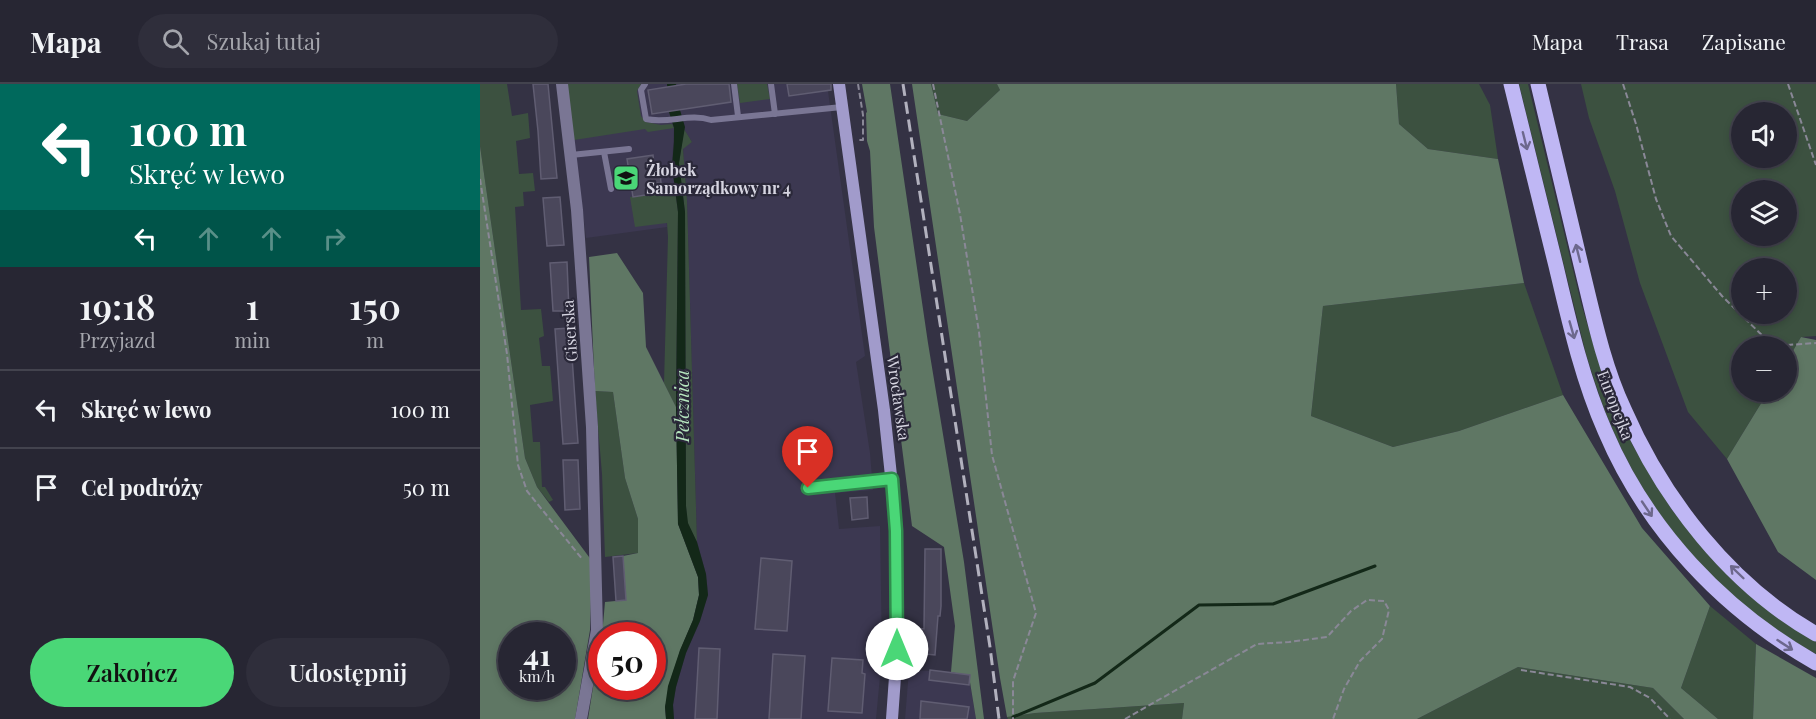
<!DOCTYPE html>
<html lang="pl">
<head>
<meta charset="utf-8">
<style>
  :root { --surface:#272633; --page:#2f2e3b; --text:#f1f3f6; --muted:#a4a5ac; --line:#43434e; --accent:#4ad777 }
  body { margin:0; font-family:"Playfair Display",serif; background:var(--page); color:var(--text); height:100vh; display:flex; flex-direction:column; font-size:22px; white-space:nowrap }
  * { box-sizing:border-box; margin:0 }
  p { font-size:20px; color:var(--muted) }
  .icon { flex:none; width:33px; height:33px; fill:none; stroke:currentColor; stroke-width:2; stroke-linecap:round; stroke-linejoin:round }
  .map { position:relative; flex:1; overflow:hidden }
  .drawer { display:flex; flex-direction:column; background:var(--surface); width:480px }
  .drawer>* { flex:none }
  .guide { background:#00695c; color:#fff; overflow:hidden }
  .fabs { position:absolute; left:1251px; top:18px; display:grid; gap:12px }
  .fabs a { display:grid; place-items:center; width:66px; height:66px; border-radius:50%; background:var(--surface); box-shadow:0 3px 9px #0003,0 0 0 2px var(--line); font-size:30px }
  .speed { position:absolute; left:18px; top:538px; display:flex; gap:12px; font-size:30px; font-weight:700; text-align:center }
  .speed>* { display:grid; place-content:center; width:78px; height:78px; border-radius:50%; background:var(--surface); box-shadow:0 3px 9px #0003,0 0 0 2px var(--line); line-height:1 }
  .speed small { font-size:15px; font-weight:400 }
  .speed .limit { border:9px solid #d22; background:#fff; color:#111 }
  .pin { position:absolute; display:grid; place-items:center; width:51px; height:51px; color:#fff; margin:-62px -26px; border-radius:50% 50% 50% 0; rotate:-45deg; box-shadow:0 0 6px #0007 }
  .pin .icon { rotate:45deg }
  .me { position:absolute; width:66px; margin:-33px; rotate:0deg; stroke-linejoin:round; filter:drop-shadow(0 0 4px #0008) }
  .turn { display:flex; align-items:center; gap:21px; height:126px; padding:0 30px; font-size:27px }
  .turn .icon { width:78px; height:78px; stroke-width:2.5 }
  .turn b { display:block; font-size:42px; line-height:51px }
  .lanes { display:flex; align-items:center; height:57px; padding:0 30px; background:#0003; justify-content:center; gap:30px; direction:ltr }
  .lanes .off { opacity:.35 }
  .eta { display:flex; justify-content:space-evenly; align-items:center; height:102px; text-align:center }
  .eta b { font-size:36px; font-weight:600; line-height:42px }
  .action { display:flex; gap:12px; margin-top:auto; padding:12px 30px }
  .action a { flex:1; height:69px; border-radius:36px; background:var(--accent); color:#111; font-size:24px; font-weight:600; line-height:69px; text-align:center }
  .action a+a { background:var(--page); color:var(--text) }
  ul { padding:0; list-style:none }
  li { display:flex; align-items:center; gap:18px; height:78px; padding:0 30px; border-top:2px solid var(--line) }
  li div { flex:1 }
  li b { display:block; font-size:22px }
  li em { font-style:normal }
  header { display:flex; align-items:center; gap:36px; box-sizing:border-box; height:84px; padding:0 30px; background:var(--surface); border-bottom:2px solid var(--line) }
  header strong { font-size:28px }
  nav { display:flex; gap:33px; margin-inline-start:auto; font-size:21px }
  .search { width:420px; height:54px; background:var(--page); display:flex; align-items:center; gap:15px; box-sizing:border-box; padding:0 21px; border-radius:33px; color:var(--muted); font-size:22px }
  main { display:flex; flex:1; min-height:0 }
  .map>svg:first-child { display:block }
  .built { fill:#3c3851 }
  .green { fill:#3c5140; fill-rule:evenodd }
  .forest { fill:#5f7764; fill-rule:evenodd }
  .water { fill:#132818 }
  .lines { fill:none; stroke-linecap:round; stroke-linejoin:round }
  .stream { stroke:#132818; stroke-width:3 }
  .building { fill:#4a475b; stroke:#605d72; stroke-width:1.5 }
  .path { stroke:#8a8897; stroke-width:2; stroke-dasharray:6 3; stroke-linecap:butt }
  .lane { stroke:#7a7694; stroke-width:6 }
  .street { stroke:#7a7694; stroke-width:12 }
  .secondary { stroke:#a19bcb; stroke-width:12 }
  .primary { stroke:#bfb7f4; stroke-width:15 }
  .rail { stroke:#b2b1be; stroke-width:3; stroke-dasharray:12 6; stroke-linecap:butt }
  .oneway { stroke:#6d688d }
  .route-casing { stroke:#308c4d; stroke-width:15 }
  .route { stroke:#4ad777; stroke-width:10 }
  .labels { text-anchor:middle; dominant-baseline:central; stroke-width:4.5; stroke-linejoin:round; paint-order:stroke }
  .poi-label { font-size:16px; font-weight:bold; fill:#d6d5e1; stroke:#2a2839; text-anchor:start }
  .street-label { font-size:16px; fill:#d6d5e1; stroke:#2a2839 }
  .water-label { font-size:18px; font-style:italic; fill:#b6e6bf; stroke:#2a2839 }
</style>
</head>
<body>
<header>
<strong>Mapa</strong>
<div class="search"><svg class="icon" aria-label="search" viewBox="0 0 24 24"><circle cx="10" cy="10" r="6"/><path d="M15 15l6 6"/></svg>Szukaj tutaj</div>
<nav><a>Mapa</a><a>Trasa</a><a>Zapisane</a></nav>
</header>
<main>
<section class="drawer">
<div class="guide">
<div class="turn"><svg class="icon" aria-label="left" viewBox="0 0 24 24"><path d="M17 20v-9H6M10 6l-5 5 5 5"/></svg><div><b>100 m</b>Skręć w lewo</div></div>
<div class="lanes"><svg class="icon" aria-label="left" viewBox="0 0 24 24"><path d="M17 20v-9H6M10 6l-5 5 5 5"/></svg><svg class="icon off" aria-label="ahead" viewBox="0 0 24 24"><path d="M12 20V5M6 11l6-6 6 6"/></svg><svg class="icon off" aria-label="ahead" viewBox="0 0 24 24"><path d="M12 20V5M6 11l6-6 6 6"/></svg><svg class="icon off" aria-label="right" viewBox="0 0 24 24"><path d="M7 20v-9h11M14 6l5 5-5 5"/></svg></div>
</div>
<div class="eta">
<div><b>19:18</b><p>Przyjazd</p></div>
<div><b>1</b><p>min</p></div>
<div><b>150</b><p>m</p></div>
</div>
<ul>
<li><svg class="icon" aria-label="left" viewBox="0 0 24 24"><path d="M17 20v-9H6M10 6l-5 5 5 5"/></svg><div><b>Skręć w lewo</b></div><em>100 m</em></li>
<li><svg class="icon" aria-label="arrive" viewBox="0 0 24 24"><path d="M6 21V4h12l-3 4 3 4H6"/></svg><div><b>Cel podróży</b></div><em>50 m</em></li>
</ul>
<div class="action"><a>Zakończ</a><a>Udostępnij</a></div>
</section>
<div class="map">
<svg width="1336" height="635" viewBox="0 0 1336 635">
  <rect width="100%" height="100%" fill="#343244"/>
  <g class="built">
    <polygon points="92,0 347,0 385,272 376,278 390,369 393,406 355,409 359,445 400,442 402,571 396,635 194,635 193,621 196,603 206,569 220,537 228,511 226,490 217,458 207,116 203,64 212,58 202,42 194,44 192,82 195,106 185,111 187,143 106,154 94,56 98,55"/>
    <polygon points="429,586 471,588 489,592 496,635 425,635"/>
  </g>
  <g class="green">
    <polygon points="0,0 27,0 32,32 48,29 50,54 36,57 39,90 53,89 55,107 43,108 44,122 35,123 41,226 61,225 64,252 59,254 62,282 70,282 73,317 50,321 53,358 60,358 62,403 65,403 73,416 69,418 57,403 45,374 0,62"/>
    <polygon points="87,0 161,0 157,7 161,32 166,38 181,41 192,40 194,44 168,48 165,45 94,56"/>
    <polygon points="257,0 287,0 290,15 260,19"/>
    <polygon points="451,0 517,0 520,6 487,37 458,30"/>
    <polygon points="916,0 999,0 1010,21 1018,75 948,65 919,40"/>
    <path d="M1039,0H1048L1101,219L1115,266L1126,301L1153,362L1192,426L1216,455L1306,538L1336,558V570C1254,525 1184,452 1143,368C1127,336 1116,303 1106,270Z"/>
    <path d="M1101,0H1336V252L1321,253L1307,277L1306,262H1262V308H1288L1247,375L1208,328L1160,199L1135,107L1109,34ZM1262,28H1306V74H1262ZM1262,106H1306V152H1262ZM1262,184H1306V230H1262Z"/>
    <polygon points="204,45 212,58 203,65 207,116 217,458 207,439 206,422 205,128 199,79"/>
    <polygon points="177,99 184,99 185,111 195,106 198,128 196,323 184,299 188,153 187,139 155,143 150,113 178,109"/>
    <polygon points="1044,199 1083,311 979,347 913,363 831,332 843,222"/>
    <polygon points="115,307 133,308 145,394 158,435 158,469 125,473 122,390"/>
    <polygon points="1230,522 1276,560 1273,635 1238,635 1201,604"/>
    <polygon points="1038,583 1173,604 1204,635 937,635"/>
    <polygon points="704,619 702,635 528,635 527,633 555,629"/>
  </g>
  <g class="forest">
    <polygon points="382,0 410,0 448,259 484,478 504,635 496,635 489,592 471,588 475,542 464,463 432,442 394,143 390,67 387,57 386,29 387,28"/>
    <polygon points="432,0 451,0 458,30 487,37 520,6 517,0 916,0 919,40 948,65 1018,75 1044,199 843,222 831,332 913,363 979,347 1083,311 1162,444 1230,522 1201,604 1238,635 1204,635 1173,604 1038,583 937,635 702,635 704,619 555,629 527,633 520,594"/>
    <path d="M0,62L45,374L57,403L112,477L110,546L95,635H0ZM32,552H82V603H32Z"/>
    <polygon points="137,169 163,209 166,263 196,323 198,440 218,493 219,511 213,536 200,567 185,623 186,635 108,635 121,553 122,603 172,603 172,552 122,552 125,518 146,516 143,472 158,469 158,435 145,394 133,308 115,307 109,173"/>
    <polygon points="1321,253 1336,256 1336,496 1298,468 1247,375 1288,308 1306,308 1307,277"/>
    <polygon points="1276,560 1336,594 1336,635 1273,635"/>
  </g>
  <polygon class="water" points="187,0 196,0 200,26 205,43 199,79 205,128 206,422 208,439 217,458 226,490 228,511 220,537 206,569 196,603 193,621 194,635 186,635 185,623 188,602 200,566 213,536 219,511 218,493 198,440 196,323 198,128 192,82 194,58 194,44 189,28"/>
  <g class="lines">
    <polyline class="stream" points="533,633 615,599 719,521 793,520 895,482"/>
  </g>
  <g class="building">
    <polygon points="53,0 68,0 77,94 61,95 58,47"/>
    <polygon points="206,0 249,0 251,18 172,30 168,6"/>
    <polygon points="307,0 351,0 351,6 309,12"/>
    <polygon points="173,71 174,81 179,80 181,99 177,99 178,109 153,113 147,75"/>
    <polygon points="80,113 84,161 67,162 63,114"/>
    <polygon points="87,178 89,227 73,227 70,179"/>
    <polygon points="90,244 98,359 83,360 75,245"/>
    <polygon points="83,376 98,376 100,425 85,426"/>
    <polygon points="387,413 388,434 372,436 370,414"/>
    <polygon points="445,465 461,465 461,522 460,532 458,532 455,571 435,569 437,544 444,545"/>
    <polygon points="143,472 146,516 136,517 133,473"/>
    <polygon points="281,474 312,477 307,547 275,545"/>
    <polygon points="219,564 240,565 237,635 215,635"/>
    <polygon points="293,570 325,572 321,635 289,635"/>
    <polygon points="352,574 383,576 382,589 385,590 382,629 348,627"/>
    <polygon points="450,586 490,591 489,601 449,596"/>
    <polygon points="441,617 489,623 487,635 440,635"/>
  </g>
  <g class="lines">
    <g class="path">
      <polyline points="378,0 383,31 383,56 379,56"/>
      <polyline points="453,0 480,130 499,248 512,371 556,529 533,597 533,635"/>
      <polyline points="1143,0 1156,40 1176,115 1191,152 1242,212 1293,262 1336,259"/>
      <polyline points="1308,0 1336,81"/>
      <polyline points="137,87 148,98"/>
      <polyline points="0,95 27,270 38,381 47,407 103,476"/>
      <polyline points="1041,586 1150,603 1170,614 1190,635"/>
      <polyline points="645,635 777,560 809,558 847,553 871,527 887,516 904,517 909,526 902,555 880,577 864,605 853,635"/>
    </g>
    <g class="lane">
      <path d="M165,0L161,6L166,35C188,40 210,29 231,36L362,23"/>
      <polyline points="254,0 258,32"/>
      <polyline points="291,0 295,30"/>
      <polyline points="124,68 131,105"/>
      <polyline points="91,71 149,65"/>
      <polyline points="328,404 411,395"/>
    </g>
    <polyline class="street" points="82,0 97,126 112,343 117,546 101,635"/>
    <polyline class="secondary" points="359,0 404,326 414,420 417,484 417,565 412,635"/>
    <g class="primary">
      <path d="M1031,0C1046,61 1061,121 1076,182C1089,237 1102,295 1125,347C1167,446 1243,526 1336,579"/>
      <path d="M1058,0C1072,60 1087,121 1101,181C1113,230 1123,280 1144,325C1183,415 1250,501 1336,550"/>
    </g>
    <polyline class="rail" points="423,0 510,563 519,635"/>
  </g>
  <defs><path id="oneway-shaft" d="M-6 0H5M1.5-3L5.5 0L1.5 3" fill="none" stroke-width="1.6" stroke-linecap="round" stroke-linejoin="round" transform="scale(1.5)"/></defs>
  <g class="oneway">
    <use href="#oneway-shaft" transform="translate(1045 57) rotate(76)"/>
    <use href="#oneway-shaft" transform="translate(1098 169) rotate(-104)"/>
    <use href="#oneway-shaft" transform="translate(1092 246) rotate(74)"/>
    <use href="#oneway-shaft" transform="translate(1167 425) rotate(56)"/>
    <use href="#oneway-shaft" transform="translate(1257 488) rotate(-136)"/>
    <use href="#oneway-shaft" transform="translate(1305 561) rotate(33)"/>
  </g>
  <g class="lines">
    <defs>
      <polyline id="route" points="328,404 412,395 416,447 417,565"/>
    </defs>
    <use href="#route" class="route-casing"/>
    <use href="#route" class="route"/>
  </g>
  <defs>
    <symbol id="school-square" viewBox="-11 -11 22 22"><rect x="-9" y="-9" width="18" height="18" rx="4" fill="#4ad777" stroke="#2a2839"/><path d="M0-5L7-2L0 1L-7-2ZM-4 1L0 2.5L4 1V4Q0 6-4 4Z" fill="#111"/></symbol>
  </defs>
  <g fill-rule="evenodd">
    <use href="#school-square" x="131" y="79" width="30" height="30"/>
  </g>
  <g class="labels">
    <g class="poi-label">
      <text x="166" y="85">Żłobek<tspan x="166" dy="18">Samorządkowy nr 4</tspan></text>
    </g>
    <g class="street-label">
      <text transform="translate(89 247) rotate(-94)">Giserska</text>
      <text transform="translate(419 314) rotate(82)">Wrocławska</text>
      <text transform="translate(1136 321) rotate(69)">Europejka</text>
    </g>
    <g class="water-label">
      <text transform="translate(202 322) rotate(-90)">Pełcznica</text>
    </g>
  </g>
</svg>
<div class="fabs">
<a><svg class="icon" aria-label="sound" viewBox="0 0 24 24"><path d="M4 9h4l5-4v14l-5-4H4zM17 9q2 3 0 6"/></svg></a>
<a><svg class="icon" aria-label="layers" viewBox="0 0 24 24"><path d="M12 4l9 5-9 5-9-5zM3 14l9 5 9-5"/></svg></a>
<a>+</a>
<a>−</a>
</div>
<div class="speed"><div>41<small>km/h</small></div><div class="limit">50</div></div>
<div class="pin" style="left:328px;top:404px;background:#d93025"><svg class="icon" aria-label="arrive" viewBox="0 0 24 24"><path d="M6 21V4h12l-3 4 3 4H6"/></svg></div>
<svg class="me" style="left:417px;top:565px" viewBox="-20 -20 40 40"><circle r="19" fill="#fff"/><path d="M0-13L10 11 0 6-10 11z" fill="#4ad777"/></svg>
</div>
</main>
</body>
</html>
